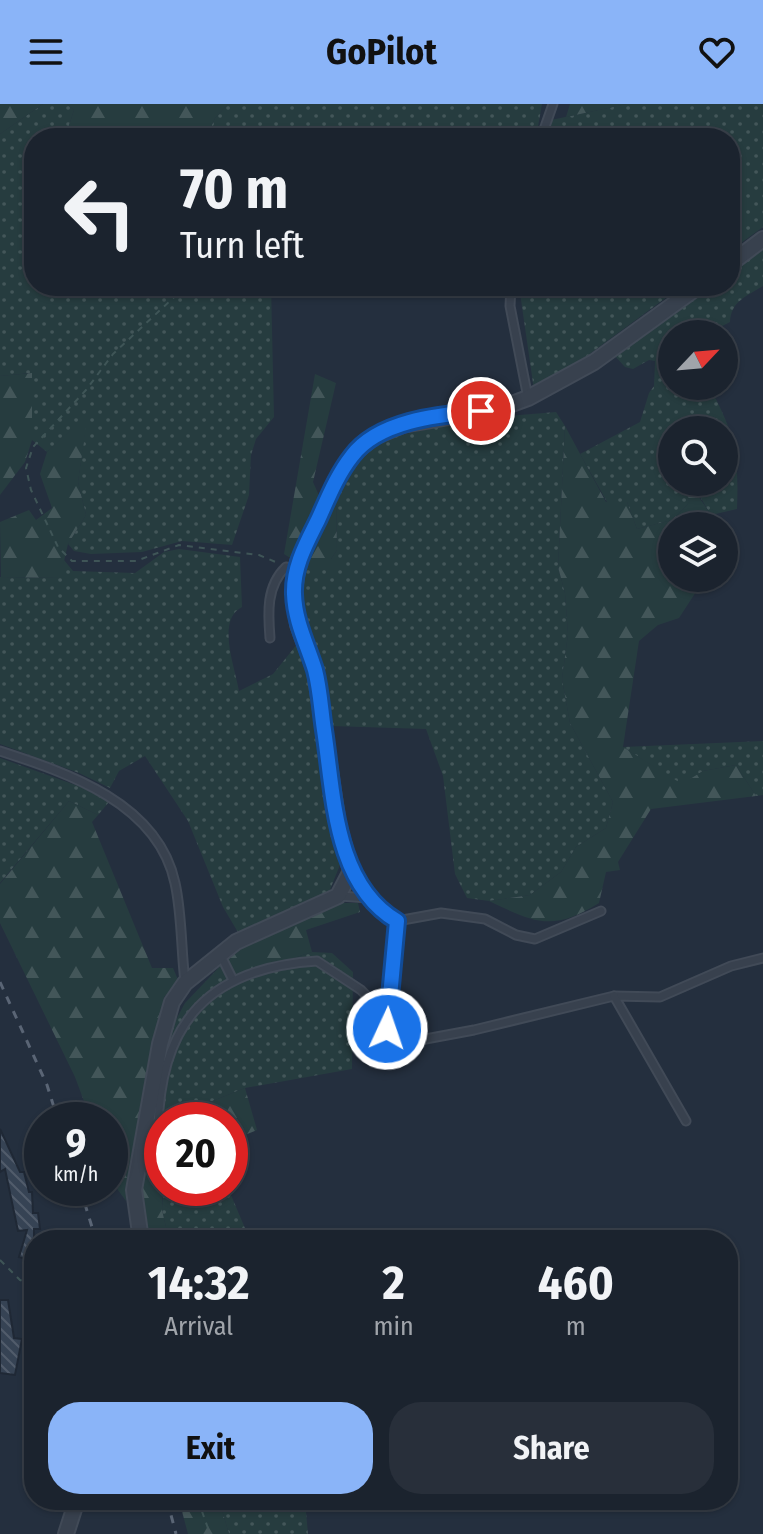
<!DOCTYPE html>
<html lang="en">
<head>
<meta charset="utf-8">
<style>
  :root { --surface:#1b232e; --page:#282f3a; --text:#f1f3f6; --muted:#a0a4aa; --line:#39404a; --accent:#8ab4f8 }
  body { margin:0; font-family:"Fira Sans Condensed",sans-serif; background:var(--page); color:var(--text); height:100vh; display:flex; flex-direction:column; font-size:30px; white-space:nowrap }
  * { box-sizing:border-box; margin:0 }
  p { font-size:26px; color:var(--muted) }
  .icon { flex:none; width:44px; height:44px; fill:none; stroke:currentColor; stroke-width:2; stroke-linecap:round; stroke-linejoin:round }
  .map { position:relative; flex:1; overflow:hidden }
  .side { position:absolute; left:24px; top:1126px; width:714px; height:280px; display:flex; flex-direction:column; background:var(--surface); border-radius:32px; box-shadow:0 2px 6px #0004,0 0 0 2px var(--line) }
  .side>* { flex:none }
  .banner { position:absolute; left:24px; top:24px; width:716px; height:168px; border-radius:32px; box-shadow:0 2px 6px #0004,0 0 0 2px var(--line); background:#1b232e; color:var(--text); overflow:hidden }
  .needle { width:52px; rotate:64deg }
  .controls { position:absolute; left:658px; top:216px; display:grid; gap:16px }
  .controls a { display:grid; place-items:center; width:80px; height:80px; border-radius:50%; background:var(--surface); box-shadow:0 2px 6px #0004,0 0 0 2px var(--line); font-size:40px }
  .speed { position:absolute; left:24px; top:998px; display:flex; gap:16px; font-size:40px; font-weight:700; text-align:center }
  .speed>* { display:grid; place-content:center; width:104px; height:104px; border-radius:50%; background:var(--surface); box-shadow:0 2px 6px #0004,0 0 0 2px var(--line); line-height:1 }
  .speed small { font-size:20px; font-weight:400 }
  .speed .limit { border:12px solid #d22; background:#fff; color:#111 }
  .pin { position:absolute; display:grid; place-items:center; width:68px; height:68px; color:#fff; margin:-34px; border:4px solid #fff; border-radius:50%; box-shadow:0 2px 8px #0007 }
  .me { position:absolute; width:88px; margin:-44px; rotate:3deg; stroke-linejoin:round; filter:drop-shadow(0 0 6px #0008) }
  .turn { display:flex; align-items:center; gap:28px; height:168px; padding:0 24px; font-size:36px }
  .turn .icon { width:104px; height:104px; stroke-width:2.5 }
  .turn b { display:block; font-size:56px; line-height:68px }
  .eta { display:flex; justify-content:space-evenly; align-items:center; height:136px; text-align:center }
  .eta b { font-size:48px; font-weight:700; line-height:56px }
  .button { display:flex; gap:16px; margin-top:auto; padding:16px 24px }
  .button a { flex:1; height:92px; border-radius:32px; background:var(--accent); color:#111; font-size:32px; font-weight:700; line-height:92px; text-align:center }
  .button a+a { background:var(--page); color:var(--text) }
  header { display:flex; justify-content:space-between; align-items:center; height:104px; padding:0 24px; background:var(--accent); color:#111; font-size:36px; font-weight:700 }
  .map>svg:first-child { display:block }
  .grass { fill:url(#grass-dots) }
  .forest { fill:url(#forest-firs) }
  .building { fill:url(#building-back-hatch); stroke:#1f2835; stroke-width:2 }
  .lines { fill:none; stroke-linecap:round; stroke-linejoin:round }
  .service-casing { stroke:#414a57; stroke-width:11 }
  .minor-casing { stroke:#414a57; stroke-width:18 }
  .path { stroke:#3f5557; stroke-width:2; stroke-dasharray:6 6; stroke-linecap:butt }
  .service { stroke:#38414e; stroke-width:7 }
  .minor { stroke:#38414e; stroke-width:14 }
  .rail { stroke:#5a6575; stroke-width:3; stroke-dasharray:8 8; stroke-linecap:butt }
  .route-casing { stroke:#114b97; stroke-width:20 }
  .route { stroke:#1a73e8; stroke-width:14 }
</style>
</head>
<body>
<header><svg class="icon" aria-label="menu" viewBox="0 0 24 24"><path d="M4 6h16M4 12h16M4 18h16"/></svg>GoPilot<svg class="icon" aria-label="heart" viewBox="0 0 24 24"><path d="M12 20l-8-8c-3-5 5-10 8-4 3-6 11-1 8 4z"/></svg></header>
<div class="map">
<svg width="763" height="1430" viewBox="0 0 763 1430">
  <defs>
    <pattern id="grass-dots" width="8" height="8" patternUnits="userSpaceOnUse" patternTransform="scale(2)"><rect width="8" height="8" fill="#263c3f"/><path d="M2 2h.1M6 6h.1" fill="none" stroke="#435659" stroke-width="1.8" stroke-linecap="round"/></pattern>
    <pattern id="forest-firs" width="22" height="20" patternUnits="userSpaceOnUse" patternTransform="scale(2)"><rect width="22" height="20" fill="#263c3f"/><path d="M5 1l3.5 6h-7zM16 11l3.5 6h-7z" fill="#435659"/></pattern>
    <pattern id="building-back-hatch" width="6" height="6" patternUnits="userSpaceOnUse" patternTransform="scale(2)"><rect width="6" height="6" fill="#364354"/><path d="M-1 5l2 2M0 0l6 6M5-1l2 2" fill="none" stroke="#515c6b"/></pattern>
  </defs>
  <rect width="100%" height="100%" fill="#242f3e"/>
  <g class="grass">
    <polygon points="43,0 67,0 74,6 65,34 34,34 34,182 177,182 181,194 195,182 271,182 274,313 256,335 251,351 249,391 232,441 182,437 142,448 91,450 74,447 68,440 86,411 78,378 87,312 47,348 32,336 31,269 0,272 0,30"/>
    <polygon points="228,0 542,0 536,34 206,34 215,14"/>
    <polygon points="627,0 763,0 763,123 730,147 730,34 546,34 551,16"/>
    <path d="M763,142V182C747,192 731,197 730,218L707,230H672V282H709C735,330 739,350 737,405L711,411L691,378H724V326H672V378H689L688,400L672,416L637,425L627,398H607L580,350L640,318L649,289L654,282L655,257L649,256L633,265L625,263L613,250L708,182H730V166Z"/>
    <polygon points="519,182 682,182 584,254 534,286"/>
    <polygon points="556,308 565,322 558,463 565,489 568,530 562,575 570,619 613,698 606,724 576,743 561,768 530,791 489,797 467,794 455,770 443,672 426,625 331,622 316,547 303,517 302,463 331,455 337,446 336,391 350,365 382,335 482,314"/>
    <path d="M179,445L240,453L242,503C216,516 235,563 239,587L273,570L298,539L307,557L327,682L344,751L327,793L279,809L239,830L223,803L188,717L145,652L119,667L110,684L79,669L0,640V473L59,474L64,456L73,467L135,469L164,448Z"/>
    <polygon points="763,637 763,691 756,692 736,661 703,667 682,681 623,643"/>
    <polygon points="0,654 81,683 109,698 98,711 69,697 0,779"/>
    <polygon points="312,848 332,849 353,868 352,965 245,984 195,1004 200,1016 162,1016 162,1052 150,1030 162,958 172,923 185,899 227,855 239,872"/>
    <polygon points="163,1084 228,1084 250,1136 169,1136 162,1106"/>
    <polygon points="219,1396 305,1396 308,1430 229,1430"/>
  </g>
  <g class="forest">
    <polygon points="0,0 43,0 0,30"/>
    <polygon points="67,0 228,0 215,14 206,34 65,34 74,6"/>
    <polygon points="570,0 627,0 566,13"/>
    <polygon points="32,269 32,336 25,358 0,391 0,272"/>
    <polygon points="315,270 336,279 313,378 321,396 295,457 284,450"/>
    <polygon points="88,310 78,378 86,411 68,440 60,474 1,473 0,418 29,406 36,416 52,404 40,370 47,348"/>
    <path d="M565,322L606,398H627L637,425L672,416L688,400L689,378L711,411L709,422H672V474H705L679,514L658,521L639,537L623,643L682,680L703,667L736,661L756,692L651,705L618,758L620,766L606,768L599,799C553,828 535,819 489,797L530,791L561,768L576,743L606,724L613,698L570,619L562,575L568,530L565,489L558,463Z"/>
    <polygon points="336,391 337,446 331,455 338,463 302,463"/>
    <polygon points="69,697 98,711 92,718 152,864 173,864 179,878 164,893 126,1097 110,1075 110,1016 91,1016 75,973 0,819 0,780"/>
    <polygon points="341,799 358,799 360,808 306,826 312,848 238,872 227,855 243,839"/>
    <polygon points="245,984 257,1026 230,1037 230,1016 200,1016 195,1004"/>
    <polygon points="150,1030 162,1052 162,1106 169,1136 147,1136 139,1081"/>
    <polygon points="179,1396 219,1396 229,1430 188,1430"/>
  </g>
  <g class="building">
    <polygon points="0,1025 20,1068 24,1068 29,1088 32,1088 33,1109 38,1109 40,1125 34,1125 34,1175 24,1171 30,1156 19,1153 27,1126 18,1127 5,1065 0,1068"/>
    <polygon points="0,1196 8,1196 14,1234 22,1235 15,1271 0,1269"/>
  </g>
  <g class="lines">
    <defs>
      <g id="service">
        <polyline points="541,34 553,0"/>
        <polyline points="511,182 510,202 528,294"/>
        <path d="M270,534C268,509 266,482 286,463L297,465"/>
        <path d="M0,647C68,669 158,699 175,779C182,810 181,845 185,878"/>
        <polyline points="352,769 368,794"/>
        <polyline points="340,792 368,794 381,808 397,817 441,809 485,815 516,831 535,835 601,807"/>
        <polyline points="397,817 387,925 392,937 404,939 474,926 614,892 660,893 731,862 763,854"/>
        <polyline points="221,852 233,876"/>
        <polyline points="614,892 686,1017"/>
        <path d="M162,1029L158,1025C160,918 209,864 317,857L361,886L387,913"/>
      </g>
      <g id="minor">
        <polyline points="730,160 763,135"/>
        <polyline points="141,1136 134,1086 160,940 172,898 185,879 236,838 338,792 351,767 338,720 315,567 298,521 294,488 298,458 336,376 354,349 374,333 403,321 501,304 528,294 594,258 699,182"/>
        <polyline points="66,1430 77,1396"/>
      </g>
    </defs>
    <use href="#service" class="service-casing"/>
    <use href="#minor" class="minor-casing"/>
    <g class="path">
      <polyline points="186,182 113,250 86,286 33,343 26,364 31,386 58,443 72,457 136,457 179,441 259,451 278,459"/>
      <polyline points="0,1156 20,1176 34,1182"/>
      <polyline points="198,1396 210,1430"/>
    </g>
    <use href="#service" class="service"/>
    <use href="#minor" class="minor"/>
    <g class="rail">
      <polyline points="0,878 47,981 58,1016"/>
      <polyline points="80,1084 96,1136"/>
      <polyline points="167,1396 176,1430"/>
    </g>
  </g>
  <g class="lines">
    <defs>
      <path id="route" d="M387,925L397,817C334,780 334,691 324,626C321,606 320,585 315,566C307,540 295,518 294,490C293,463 306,440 318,416C328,394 337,371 352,352C379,316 440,311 481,307"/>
    </defs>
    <use href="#route" class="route-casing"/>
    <use href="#route" class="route"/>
  </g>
</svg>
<div class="controls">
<a><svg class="needle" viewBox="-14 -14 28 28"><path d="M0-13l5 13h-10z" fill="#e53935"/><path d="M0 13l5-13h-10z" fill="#a0a4aa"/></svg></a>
<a><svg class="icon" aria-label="search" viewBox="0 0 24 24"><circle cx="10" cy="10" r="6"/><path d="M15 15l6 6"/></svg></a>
<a><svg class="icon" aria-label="layers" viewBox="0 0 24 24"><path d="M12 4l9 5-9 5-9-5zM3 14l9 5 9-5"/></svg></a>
</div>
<div class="speed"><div>9<small>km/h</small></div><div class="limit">20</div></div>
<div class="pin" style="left:481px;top:307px;background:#d93025"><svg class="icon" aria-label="arrive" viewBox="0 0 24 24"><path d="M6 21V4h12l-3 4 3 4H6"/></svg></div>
<svg class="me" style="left:387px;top:925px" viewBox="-20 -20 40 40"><circle r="17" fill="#1a73e8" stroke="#fff" stroke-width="3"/><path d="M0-11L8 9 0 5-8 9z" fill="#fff"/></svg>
<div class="banner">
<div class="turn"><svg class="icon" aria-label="left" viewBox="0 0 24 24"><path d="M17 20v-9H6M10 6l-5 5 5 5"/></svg><div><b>70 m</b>Turn left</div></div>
</div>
<section class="side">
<div class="eta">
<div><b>14:32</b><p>Arrival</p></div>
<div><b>2</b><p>min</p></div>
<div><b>460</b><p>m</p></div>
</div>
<div class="button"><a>Exit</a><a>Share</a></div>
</section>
</div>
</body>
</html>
